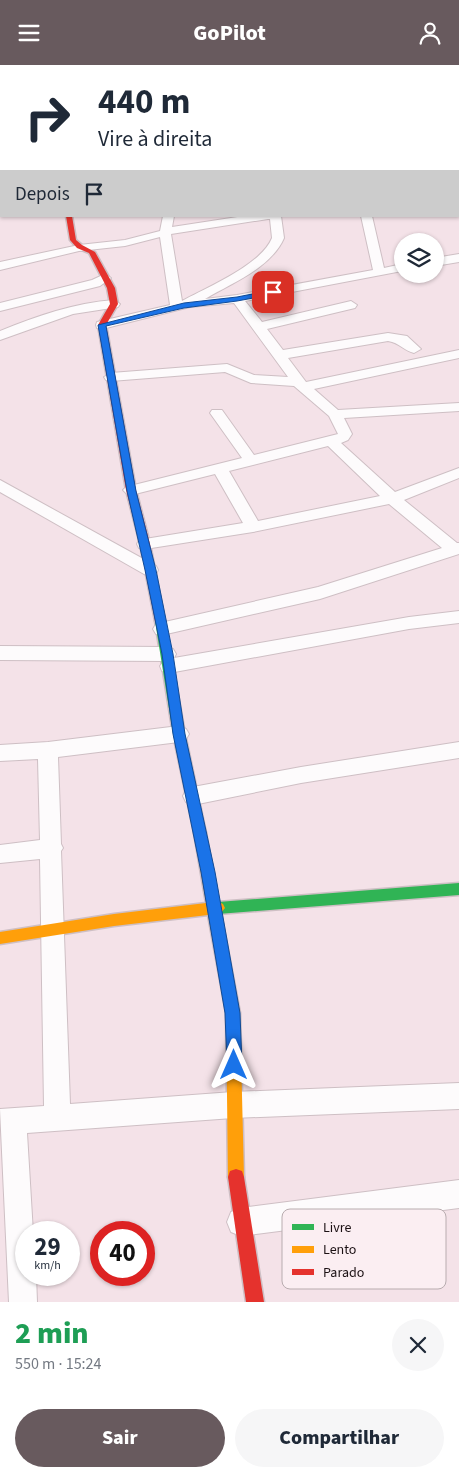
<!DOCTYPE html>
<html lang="pt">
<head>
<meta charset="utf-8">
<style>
  :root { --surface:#fff; --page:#f6f6f7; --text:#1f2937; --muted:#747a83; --accent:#685a5e }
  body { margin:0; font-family:"Source Sans 3",sans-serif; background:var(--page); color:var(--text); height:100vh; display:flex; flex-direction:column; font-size:19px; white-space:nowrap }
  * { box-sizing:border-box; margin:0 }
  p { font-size:16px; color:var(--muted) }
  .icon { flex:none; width:28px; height:28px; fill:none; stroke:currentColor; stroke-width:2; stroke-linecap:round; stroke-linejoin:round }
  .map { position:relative; height:1237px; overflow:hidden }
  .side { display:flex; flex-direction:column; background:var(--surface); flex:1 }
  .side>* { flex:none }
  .top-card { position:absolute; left:0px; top:0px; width:460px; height:152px; box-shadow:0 1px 4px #0004; background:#fff; color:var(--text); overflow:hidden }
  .controls { position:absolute; left:394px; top:168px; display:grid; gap:10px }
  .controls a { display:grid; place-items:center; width:50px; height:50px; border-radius:50%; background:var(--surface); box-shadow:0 1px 4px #0004; font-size:25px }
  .speed { position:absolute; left:15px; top:1156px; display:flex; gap:10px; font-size:25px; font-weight:700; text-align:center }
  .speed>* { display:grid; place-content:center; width:65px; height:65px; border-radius:50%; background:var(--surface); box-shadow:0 1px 4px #0004; line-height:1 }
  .speed small { font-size:12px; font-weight:400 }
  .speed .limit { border:8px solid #d22; background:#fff; color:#111 }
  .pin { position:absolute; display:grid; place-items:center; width:42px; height:42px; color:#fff; margin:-21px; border-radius:10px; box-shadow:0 2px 8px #0006 }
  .me { position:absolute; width:55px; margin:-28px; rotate:0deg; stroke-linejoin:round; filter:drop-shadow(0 0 4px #0008) }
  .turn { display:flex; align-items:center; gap:18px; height:105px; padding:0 15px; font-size:22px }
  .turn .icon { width:65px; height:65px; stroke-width:2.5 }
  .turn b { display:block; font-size:35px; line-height:42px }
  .then { display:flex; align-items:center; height:48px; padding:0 15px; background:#0003; gap:10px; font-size:19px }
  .round { display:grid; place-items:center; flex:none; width:52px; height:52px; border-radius:26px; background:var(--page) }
  .summary { display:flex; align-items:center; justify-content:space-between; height:85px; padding:0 15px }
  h1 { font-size:30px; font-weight:800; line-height:38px; color:#1e9e55 }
  .cta { display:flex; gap:10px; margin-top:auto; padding:10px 15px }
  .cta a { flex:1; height:58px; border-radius:30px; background:var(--accent); color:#fff; font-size:20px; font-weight:800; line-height:58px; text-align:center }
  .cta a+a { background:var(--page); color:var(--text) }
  header { display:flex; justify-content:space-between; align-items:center; height:65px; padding:0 15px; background:var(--accent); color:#fff; font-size:22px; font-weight:800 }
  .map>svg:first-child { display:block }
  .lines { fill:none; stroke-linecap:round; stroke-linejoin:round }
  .street-casing { stroke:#cebfc4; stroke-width:2 }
  .fast-casing { stroke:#cebfc4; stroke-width:3 }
  .slow-casing { stroke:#cebfc4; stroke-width:3 }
  .jam-casing { stroke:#cebfc4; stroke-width:3 }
  .street { fill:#fdfbfc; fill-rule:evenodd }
  .fast { fill:#30b455; fill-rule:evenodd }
  .slow { fill:#ff9f0a; fill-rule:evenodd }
  .jam { fill:#e5322d; fill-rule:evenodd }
  .route { fill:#1a73e8; stroke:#114b97 }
  .key { fill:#fbeef2; stroke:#b8acaf; stroke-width:1 }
  .key-label { font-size:14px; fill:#1c1114 }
</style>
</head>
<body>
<header><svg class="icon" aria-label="menu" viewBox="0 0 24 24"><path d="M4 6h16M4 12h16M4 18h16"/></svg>GoPilot<svg class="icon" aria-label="person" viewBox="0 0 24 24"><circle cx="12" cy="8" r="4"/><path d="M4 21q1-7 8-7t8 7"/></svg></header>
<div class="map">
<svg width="459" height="1237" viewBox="0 0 459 1237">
  <rect width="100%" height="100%" fill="#f4e2e8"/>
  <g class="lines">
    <defs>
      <g id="street">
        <polygon points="5,0 14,0 14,1 6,1"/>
        <rect x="52" y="0" width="8" height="1"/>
        <rect x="105" y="0" width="8" height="1"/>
        <rect x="259" y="0" width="8" height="1"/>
        <rect x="331" y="0" width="8" height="1"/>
        <polygon points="410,0 419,0 419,1 411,1"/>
        <rect x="0" y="19" width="1" height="6"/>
        <rect x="0" y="45" width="1" height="6"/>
        <rect x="0" y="87" width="1" height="6"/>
        <path d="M163,151H174L172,162L244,151H281L284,173C271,203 232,218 205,234L237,230L373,205L361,151H372L384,203L402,199V206L245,236L262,257L351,236L357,240L355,243L267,264L283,285L388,268L407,271L421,284L414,288C403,285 400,278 388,276L288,293L306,317L459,285V293L314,324L338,345L459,338V346L344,353L352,369L348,375L341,378L395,427L459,403V413L404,435L457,478H459V489L320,534L162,570L156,569L153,564L156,559L318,522L442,483L389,439L253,467L145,484L139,483L137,479L139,475L145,474L243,458L215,409L131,430L126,428L123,425L126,422L242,393L210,348L212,345H222L254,390L338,369L329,351L294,321L251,318L225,307L111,316L106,315L104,312L111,308L227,299L254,310L288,312L234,238L190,242L102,264L97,263L96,260L97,257L170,240L160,172L125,181L79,186L0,205V197L79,180L125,175L160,166ZM268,154H270L272,173C261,200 208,222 182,236L171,169ZM328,381L380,431L258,456L229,406Z"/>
        <polygon points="459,189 459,197 435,201 435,193"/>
        <polygon points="105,209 111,213 100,221 0,246 0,238 92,215"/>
        <path d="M114,235L120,239L118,242L73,249L0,275V266C37,251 74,238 114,235Z"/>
        <polygon points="0,415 156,501 158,505 156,509 150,511 144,509 0,427"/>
        <polygon points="459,546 459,558 409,564 169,608 162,606 160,601 164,596 0,595 0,581 167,582 173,584 176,589 174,593 409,552"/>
        <polygon points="179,661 186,664 189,669 186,674 179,677 58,692 61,779 63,783 61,786 70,1039 233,1027 459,1018 459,1044 233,1053 27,1068 33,1168 26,1168 26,1210 36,1210 37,1237 9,1237 0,1044 44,1041 40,794 0,798 0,780 40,775 38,694 0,696 0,680 48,677"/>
        <polygon points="459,677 459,693 301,718 193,740 186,737 183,731 186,725 193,722 301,702"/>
        <polygon points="459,1115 459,1143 241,1171 231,1167 227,1157 231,1147 241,1143"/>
      </g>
      <g id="fast">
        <polygon points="160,552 165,556 185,669 206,768 205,772 200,773 195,772 194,768 173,669 155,556"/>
        <polygon points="459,818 459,830 218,849 213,847 211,843 213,839 218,837"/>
      </g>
      <polygon id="slow" points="200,763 205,764 206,768 219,837 223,839 225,843 221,848 240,948 244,1112 242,1118 236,1120 230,1118 228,1112 226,948 208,850 114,861 0,879 0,867 114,849 206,838 194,768 195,764"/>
      <g id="jam">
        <polygon points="66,151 72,151 76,175 82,180 95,187 115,223 118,239 106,260 136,425 150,479 165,556 160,560 155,556 140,479 126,425 98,260 110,239 107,223 89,188 77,183 70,175"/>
        <polygon points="236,1104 242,1106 244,1112 264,1237 246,1237 228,1112 230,1106"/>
      </g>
    </defs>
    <use href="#street" class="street-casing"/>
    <use href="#fast" class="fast-casing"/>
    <use href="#slow" class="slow-casing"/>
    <use href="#jam" class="jam-casing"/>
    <use href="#street" class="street"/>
    <use href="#fast" class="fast"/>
    <use href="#slow" class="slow"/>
    <use href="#jam" class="jam"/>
  </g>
  <polygon class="route" points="273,225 275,226 275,229 237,236 184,243 106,261 136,426 156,505 173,589 185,669 215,807 240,948 242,1000 240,1006 234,1008 229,1006 227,1000 225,948 201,807 173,669 162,589 145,505 127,426 98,260 184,238 237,232"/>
  <rect x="282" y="1144" width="164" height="80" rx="8" class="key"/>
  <rect x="292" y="1159" width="22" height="6" fill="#30b455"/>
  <rect x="292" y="1181" width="22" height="7" fill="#ff9f0a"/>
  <rect x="292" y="1204" width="22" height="6" fill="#e5322d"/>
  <g class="key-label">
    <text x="323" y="1167">Livre</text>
    <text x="323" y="1189">Lento</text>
    <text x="323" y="1212">Parado</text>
  </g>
</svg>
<div class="controls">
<a><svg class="icon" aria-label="layers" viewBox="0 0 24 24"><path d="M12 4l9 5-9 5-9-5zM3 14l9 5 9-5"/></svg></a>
</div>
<div class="speed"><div>29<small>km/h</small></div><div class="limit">40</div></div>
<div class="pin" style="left:273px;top:227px;background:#d93025"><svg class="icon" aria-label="arrive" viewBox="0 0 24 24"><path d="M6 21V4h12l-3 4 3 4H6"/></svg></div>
<svg class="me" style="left:234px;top:1000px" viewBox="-20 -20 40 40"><path d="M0-17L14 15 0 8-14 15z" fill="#1a73e8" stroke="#fff" stroke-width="4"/></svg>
<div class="top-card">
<div class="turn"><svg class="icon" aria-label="right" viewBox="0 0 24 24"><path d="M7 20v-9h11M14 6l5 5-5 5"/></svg><div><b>440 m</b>Vire à direita</div></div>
<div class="then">Depois<svg class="icon" aria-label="arrive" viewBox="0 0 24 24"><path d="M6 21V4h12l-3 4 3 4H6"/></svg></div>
</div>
</div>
<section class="side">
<div class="summary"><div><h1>2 min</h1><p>550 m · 15:24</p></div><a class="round"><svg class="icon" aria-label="close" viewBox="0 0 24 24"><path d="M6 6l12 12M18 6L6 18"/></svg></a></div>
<div class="cta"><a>Sair</a><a>Compartilhar</a></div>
</section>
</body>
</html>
